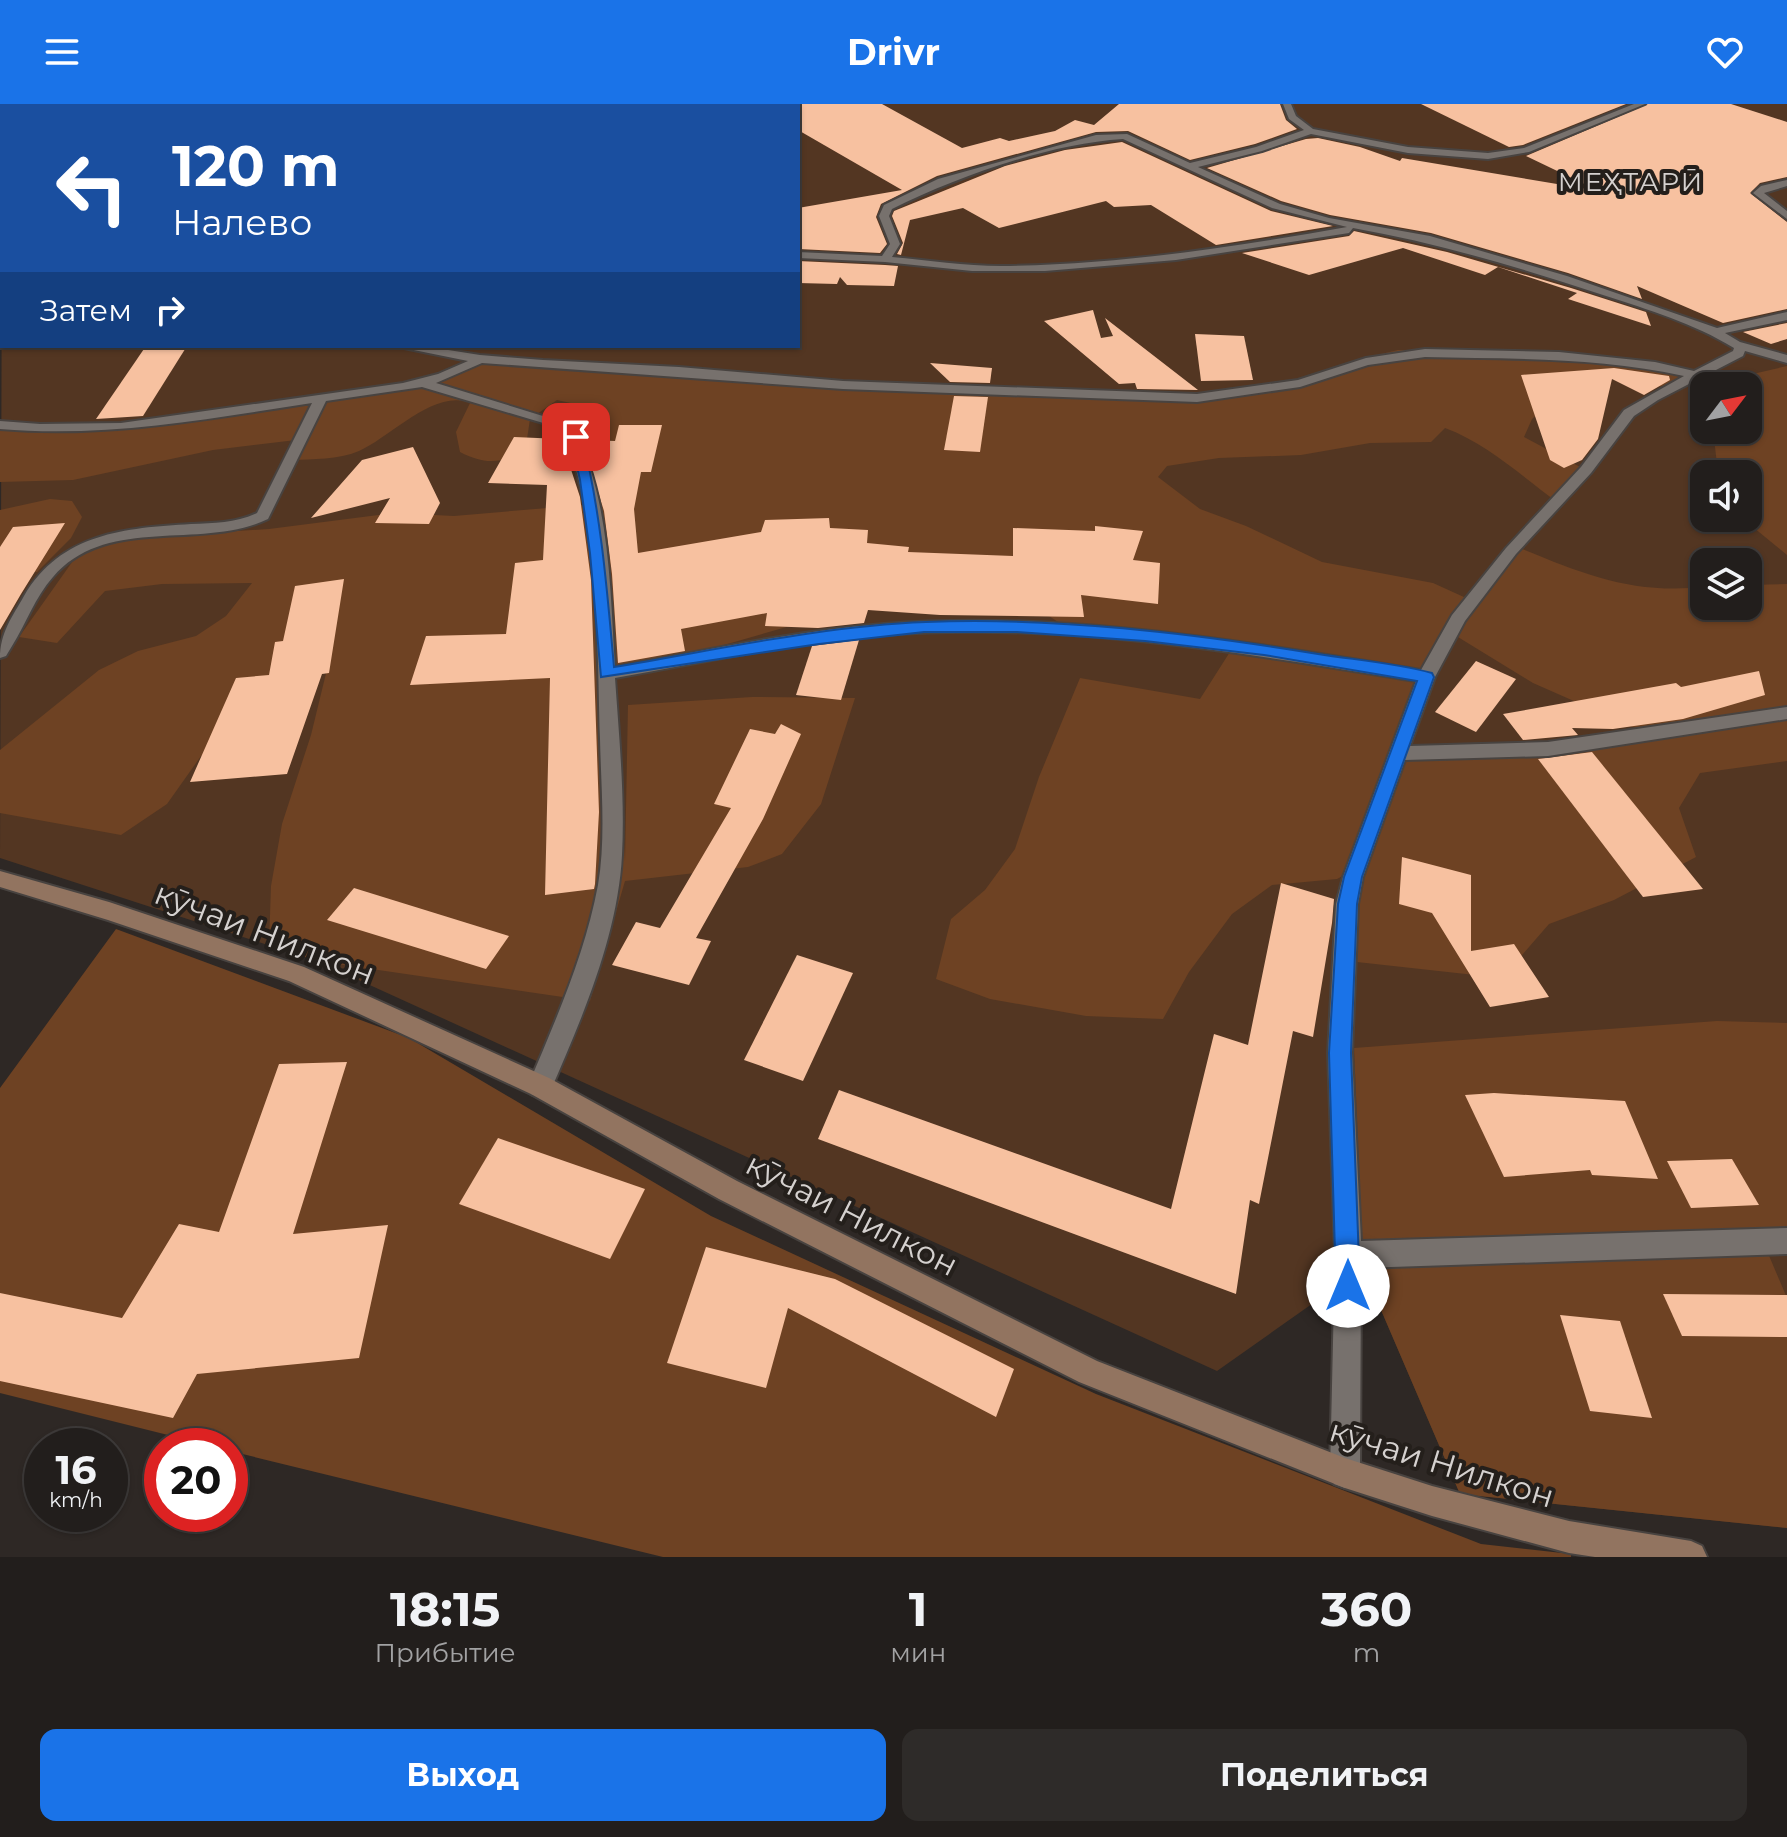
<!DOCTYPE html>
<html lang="ru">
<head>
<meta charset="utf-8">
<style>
  :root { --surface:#221e1c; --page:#2e2b29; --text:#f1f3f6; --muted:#a2a2a3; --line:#3f3c3b; --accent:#1a73e8 }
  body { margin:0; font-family:Montserrat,sans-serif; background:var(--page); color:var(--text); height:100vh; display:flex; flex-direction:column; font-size:30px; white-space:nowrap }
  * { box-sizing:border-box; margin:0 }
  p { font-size:26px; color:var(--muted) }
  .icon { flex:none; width:44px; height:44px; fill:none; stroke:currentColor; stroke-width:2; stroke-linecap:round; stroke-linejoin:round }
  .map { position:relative; height:1453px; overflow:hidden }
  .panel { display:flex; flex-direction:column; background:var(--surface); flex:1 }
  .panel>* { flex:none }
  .top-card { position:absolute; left:0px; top:0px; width:800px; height:244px; box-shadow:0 2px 6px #0004,0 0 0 2px var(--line); background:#1a4fa0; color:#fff; overflow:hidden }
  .needle { width:52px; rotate:58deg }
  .fabs { position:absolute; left:1690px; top:268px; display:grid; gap:16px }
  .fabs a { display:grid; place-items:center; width:72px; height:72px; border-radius:16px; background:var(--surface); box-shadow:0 2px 6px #0004,0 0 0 2px var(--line); font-size:40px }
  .speed { position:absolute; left:24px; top:1324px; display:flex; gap:16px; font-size:40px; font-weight:700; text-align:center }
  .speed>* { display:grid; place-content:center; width:104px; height:104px; border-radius:50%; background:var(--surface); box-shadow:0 2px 6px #0004,0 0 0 2px var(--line); line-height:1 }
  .speed small { font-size:20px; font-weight:400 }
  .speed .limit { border:12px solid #d22; background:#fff; color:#111 }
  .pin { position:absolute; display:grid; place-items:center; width:68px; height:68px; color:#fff; margin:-34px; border-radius:16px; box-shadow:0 4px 12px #0006 }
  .me { position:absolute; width:88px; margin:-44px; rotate:0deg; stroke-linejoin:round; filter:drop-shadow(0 0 6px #0008) }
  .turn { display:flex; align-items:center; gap:28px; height:168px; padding:0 40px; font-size:36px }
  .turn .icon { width:104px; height:104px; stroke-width:2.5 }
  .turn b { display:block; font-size:56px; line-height:68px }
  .then { display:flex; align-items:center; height:76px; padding:0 40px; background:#0003; gap:16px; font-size:30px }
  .eta { display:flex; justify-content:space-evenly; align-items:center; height:136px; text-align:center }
  .eta b { font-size:48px; font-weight:700; line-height:56px }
  .cta { display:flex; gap:16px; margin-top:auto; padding:16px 40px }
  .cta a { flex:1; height:92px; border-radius:16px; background:var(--accent); color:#fff; font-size:32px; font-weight:700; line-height:92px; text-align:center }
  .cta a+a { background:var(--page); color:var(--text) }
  header { display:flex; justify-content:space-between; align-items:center; height:104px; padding:0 40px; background:var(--accent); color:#fff; font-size:36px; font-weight:700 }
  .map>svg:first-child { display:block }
  .green { fill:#533622; fill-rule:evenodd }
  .forest { fill:#6e4223; fill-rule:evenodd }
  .building { fill:#f7c1a0 }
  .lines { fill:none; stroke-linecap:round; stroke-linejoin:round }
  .lane-casing { stroke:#484340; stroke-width:4 }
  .street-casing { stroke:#484340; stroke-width:4 }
  .secondary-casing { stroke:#484340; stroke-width:4 }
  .lane { fill:#77716d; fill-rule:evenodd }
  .street { fill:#77716d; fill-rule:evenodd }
  .secondary { fill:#927460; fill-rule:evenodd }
  .route { fill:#1a73e8; stroke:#114b97; stroke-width:2 }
  .labels { text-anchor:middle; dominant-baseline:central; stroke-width:8; stroke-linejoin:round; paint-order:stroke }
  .far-quarter-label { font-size:26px; letter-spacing:2px; fill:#d5d1cf; stroke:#241f1b }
  .near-street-label { font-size:32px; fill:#d5d1cf; stroke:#241f1b }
</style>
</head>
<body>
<header><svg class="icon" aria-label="menu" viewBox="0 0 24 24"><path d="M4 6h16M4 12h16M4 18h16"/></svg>Drivr<svg class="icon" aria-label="heart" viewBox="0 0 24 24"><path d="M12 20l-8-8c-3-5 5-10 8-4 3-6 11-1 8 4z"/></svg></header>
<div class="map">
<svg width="1787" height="1453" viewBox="0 0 1787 1453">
  <rect width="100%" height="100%" fill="#2e2825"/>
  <path class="green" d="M85,0H1787V1424L1460,1390L1363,1164L1217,1267L317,857L0,754L2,109V242H798V2H76ZM1704,282H1748V326H1704ZM1704,370H1748V414H1704ZM1704,458H1748V502H1704Z"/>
  <g class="forest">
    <path d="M1398,246H1493L1586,251L1700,269L1672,285L1642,278L1578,272L1532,315L1524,333L1584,365L1557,398C1520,371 1488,340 1445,324L1431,338L1370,339L1301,351L1219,354L1167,362L1158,373L1200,405L1246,422L1322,458L1433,479L1477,499L1520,444C1586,471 1632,490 1704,483V502H1748V481L1787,480V657L1700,669L1679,704L1696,753L1614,796L1549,820L1502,874L1357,858L1359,763L1337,775L1272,781L1232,810L1189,868L1163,915L1086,912L990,895L936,875L951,815L985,786L1015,745L1039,673L1080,574L1200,595L1235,540L1070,526L1028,498L960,483L821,513L616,572L625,757L628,601L752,593L855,594L821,700L782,750L748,763L625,777L590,897L317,857L269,841L271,782L282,720L311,631L330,553L262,619L201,652L167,700L121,731L0,709V646L99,566L138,547L196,532L226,512L252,479L162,480L105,487L57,539L19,533L87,437L269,425L394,409L454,412L594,400L602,306L557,296L530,315L525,348C500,359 485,361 460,348L456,328L470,299C435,284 389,334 359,347C338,356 313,355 291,356L296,336L213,346L73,376L0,378V316L68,324L309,299L381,290L443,275L461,258L649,266L835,282L1205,295L1278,283L1356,256ZM1453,530L1533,579L1642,627L1553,640L1401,645Z"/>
    <polygon points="1787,262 1787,451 1748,419 1745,414 1748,414 1748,370 1722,370 1717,360 1713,326 1748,326 1748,282 1729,282 1744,272"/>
    <polygon points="50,395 72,397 82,413 71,434 37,468 0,469 0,406"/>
    <polygon points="116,825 409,934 711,1112 1096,1290 1481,1440 1571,1450 1571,1453 663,1453 230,1347 230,1342 212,1342 0,1289 0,984"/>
    <polygon points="1717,917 1787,919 1787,1145 1767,1147 1787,1194 1787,1424 1460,1390 1363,1164 1354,944"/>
  </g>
  <g class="building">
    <polygon points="752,0 882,0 962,44 1000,34 1009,37 1055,27 1075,16 1094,21 1119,0 1280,0 1286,16 1297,25 1255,40 1190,56 1128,27 1096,28 937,72 881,100 876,113 887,140 880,149 798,145 798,104 902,86 798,26 798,2"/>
    <polygon points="1421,0 1626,0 1523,41 1509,43"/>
    <polygon points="1648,0 1731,0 1787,18 1787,73 1760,79 1750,89 1787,118 1787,205 1723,219 1637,182 1642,195 1568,169 1431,129 1330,111 1281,97 1207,64 1306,35 1318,34 1360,43 1400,57 1402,54 1599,87 1526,52"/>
    <polygon points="1122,38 1271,107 1333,122 1216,141 1151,101 1114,103 1106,97 999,124 963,104 910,116 901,151 897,150 903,139 892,112 894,107 1005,62 1065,46"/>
    <polygon points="1354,127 1447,148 1571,184 1646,208 1651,222 1568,195 1577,189 1498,163 1485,171 1403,144 1309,171 1242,149 1349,132"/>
    <polygon points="798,157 885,161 898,162 894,182 847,181 840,173 837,180 798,179"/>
    <polygon points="1093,206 1101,234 1113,232 1105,214 1198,286 1137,285 1135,279 1119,280 1044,217"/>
    <polygon points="1787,219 1787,235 1771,240 1743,228"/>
    <polygon points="1195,230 1244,232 1253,276 1201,277"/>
    <polygon points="146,242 187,242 143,312 96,315"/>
    <polygon points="930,259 992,264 990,279 950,278"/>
    <polygon points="1614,264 1669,272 1670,276 1644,291 1612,275 1598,335 1582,356 1564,364 1550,356 1521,271"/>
    <polygon points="954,292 988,293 980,348 944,346"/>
    <polygon points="619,321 662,321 651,368 641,368 634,405 638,449 761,428 765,416 829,414 830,424 868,426 867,439 909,443 908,448 1013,452 1013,424 1095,427 1095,422 1143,427 1133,456 1160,459 1158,500 1081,491 1084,513 940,511 868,506 864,519 818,524 765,522 767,509 681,525 685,547 618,559 612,470 604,407 582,336 615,337"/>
    <polygon points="514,333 561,335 580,393 591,476 599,708 595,780 594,785 545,791 550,574 410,581 426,532 506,530 515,459 543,456 547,381 488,379"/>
    <polygon points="413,343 440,399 429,420 375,419 390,394 311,414 362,356"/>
    <polygon points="65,419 21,490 0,526 0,443 13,423"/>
    <polygon points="344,475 329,569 322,570 287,670 190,678 236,574 269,571 275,538 283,537 295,482"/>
    <polygon points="859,536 841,596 796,591 812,542"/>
    <polygon points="1476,557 1516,575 1476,628 1435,608"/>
    <polygon points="1759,567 1765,591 1683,615 1613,625 1572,624 1578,631 1523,636 1503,610 1676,579 1681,583"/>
    <polygon points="781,620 801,630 763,715 696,834 711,837 689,881 612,861 636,818 660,824 731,704 714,700 750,625 775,630"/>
    <polygon points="1592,648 1703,785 1643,793 1538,655"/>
    <polygon points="1402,753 1471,771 1471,847 1514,840 1549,893 1490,903 1432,809 1399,800"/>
    <polygon points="1281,779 1334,795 1332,819 1313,933 1293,927 1259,1100 1250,1096 1236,1190 818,1035 839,986 1171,1105 1214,930 1248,941"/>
    <polygon points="354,784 509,832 486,865 327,816"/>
    <polygon points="797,851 853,869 803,977 744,956"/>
    <polygon points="347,958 293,1130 388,1121 359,1254 197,1270 173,1314 0,1277 0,1189 122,1214 179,1120 219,1128 279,960"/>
    <polygon points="1494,989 1625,997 1658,1075 1592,1071 1590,1066 1504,1073 1465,991"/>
    <polygon points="498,1034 645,1085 610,1155 459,1100"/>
    <polygon points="1732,1055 1759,1101 1691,1104 1667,1057"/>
    <polygon points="706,1143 835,1175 1014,1265 996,1313 788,1204 766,1284 667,1259"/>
    <polygon points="1663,1190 1787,1191 1787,1233 1682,1232"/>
    <polygon points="1560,1211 1620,1217 1652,1314 1590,1307"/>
  </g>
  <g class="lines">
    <defs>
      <g id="lane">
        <path d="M1283,0H1291L1296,12L1313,25L1408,43L1488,49L1524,44L1634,0H1645L1529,48L1488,55L1408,49L1311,30L1262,47L1198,63L1280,100L1329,114L1430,132L1567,172L1717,224L1787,208V216L1725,229L1740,238L1787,251V259L1745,247L1743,252L1658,296L1634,312L1591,369L1516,450L1465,517L1435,573L1410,642L1548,638L1787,603V615L1548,652L1405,656L1363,773L1358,800L1352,949L1361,1137L1787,1124V1150L1361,1164L1360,1369L1356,1380L1345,1384L1334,1380L1330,1369L1335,1151L1328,949L1336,800L1343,773L1416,577C1241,549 1062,517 885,531C794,538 705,558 615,574C619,632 625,693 622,751C618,832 581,917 549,990L540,993L531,990L528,982C555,917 585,851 598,781C606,734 601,683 600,635C597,547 600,401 560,324L422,283L326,297L268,415C202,447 107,410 53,473C35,493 26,520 12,542L6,552L0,554C0,529 12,513 24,492C61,429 125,424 191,420C215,419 235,419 257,409L312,299C207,315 106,334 0,325V317L40,320L121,319L403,279L438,270L468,257L394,242H423L480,251L543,256L679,263L843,277L1197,290L1298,276L1366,254L1425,245L1559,248L1655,258L1694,267L1733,247L1734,244C1693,219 1649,206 1603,191C1521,164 1438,139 1353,124L1349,129L1176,156L1045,167H972L885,158L798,154V148L882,152L890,140L879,112L884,101L938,75L1096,31L1127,30L1190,59L1256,43L1304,26L1289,15ZM1123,35L1272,104L1347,123C1233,143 1118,161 1001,162C965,162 928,156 892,153L900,140L889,112L892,105C959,72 1048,40 1123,35ZM1425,253C1511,255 1599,253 1684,272L1624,306L1581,363L1506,444L1452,511L1421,566C1245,538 1063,506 884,520C793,527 704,547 615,563C610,483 610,392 572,321L436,279L482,259L843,285L1197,298L1300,283L1368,261Z"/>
        <polygon points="1787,76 1787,82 1764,89 1787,107 1787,115 1753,89 1761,82"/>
      </g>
      <g id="street">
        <polygon points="457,0 468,0 456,2"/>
        <rect x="0" y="107" width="2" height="6"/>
      </g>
      <polygon id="secondary" points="0,767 109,798 304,863 549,974 737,1077 1097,1257 1345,1354 1432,1382 1569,1417 1691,1437 1702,1442 1707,1453 1595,1453 1569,1449 1432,1412 1345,1384 1079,1278 719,1095 531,990 289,877 108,816 0,783"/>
    </defs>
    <use href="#lane" class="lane-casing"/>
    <use href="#street" class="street-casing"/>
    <use href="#secondary" class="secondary-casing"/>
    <use href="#lane" class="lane"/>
    <use href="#street" class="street"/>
    <use href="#secondary" class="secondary"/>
  </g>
  <path class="route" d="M576,329L582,333C601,409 607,485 614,563C716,546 821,522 926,518C1056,513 1190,529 1318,550C1356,556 1395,559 1432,569L1434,573L1362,773L1357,800L1351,949L1360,1182L1357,1191L1348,1194L1339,1191L1336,1182L1329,949L1338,800L1344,773L1417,577L1264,551L1145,537L1017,528H924L819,540L601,573L590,449L580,376L570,333Z"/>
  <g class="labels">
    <g class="far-quarter-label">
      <text x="1631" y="78">МЕҲТАРӢ</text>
    </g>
    <g class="near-street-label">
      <text transform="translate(265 829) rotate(21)">кӯчаи Нилкон</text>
      <text transform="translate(852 1110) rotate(27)">кӯчаи Нилкон</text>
      <text transform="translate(1442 1359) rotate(17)">кӯчаи Нилкон</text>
    </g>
  </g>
</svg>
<div class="fabs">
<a><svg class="needle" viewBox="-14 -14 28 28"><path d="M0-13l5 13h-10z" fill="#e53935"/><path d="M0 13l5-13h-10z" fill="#a2a2a3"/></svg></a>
<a><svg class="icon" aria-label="sound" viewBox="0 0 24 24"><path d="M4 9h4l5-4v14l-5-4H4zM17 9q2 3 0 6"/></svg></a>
<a><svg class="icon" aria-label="layers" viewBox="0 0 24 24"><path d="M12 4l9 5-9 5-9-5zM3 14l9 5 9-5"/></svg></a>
</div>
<div class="speed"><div>16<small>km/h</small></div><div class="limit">20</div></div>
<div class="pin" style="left:576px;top:333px;background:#d93025"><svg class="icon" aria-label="arrive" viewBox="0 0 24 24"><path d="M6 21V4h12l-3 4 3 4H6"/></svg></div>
<svg class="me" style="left:1348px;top:1182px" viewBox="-20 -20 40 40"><circle r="19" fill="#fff"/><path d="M0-13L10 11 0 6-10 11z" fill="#1a73e8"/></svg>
<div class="top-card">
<div class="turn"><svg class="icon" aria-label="left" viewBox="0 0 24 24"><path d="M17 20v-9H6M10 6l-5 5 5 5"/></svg><div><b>120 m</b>Налево</div></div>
<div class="then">Затем<svg class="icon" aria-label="right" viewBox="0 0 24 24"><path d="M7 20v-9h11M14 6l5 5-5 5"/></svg></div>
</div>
</div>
<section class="panel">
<div class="eta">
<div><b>18:15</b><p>Прибытие</p></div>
<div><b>1</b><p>мин</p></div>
<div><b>360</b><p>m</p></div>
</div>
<div class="cta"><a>Выход</a><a>Поделиться</a></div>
</section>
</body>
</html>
